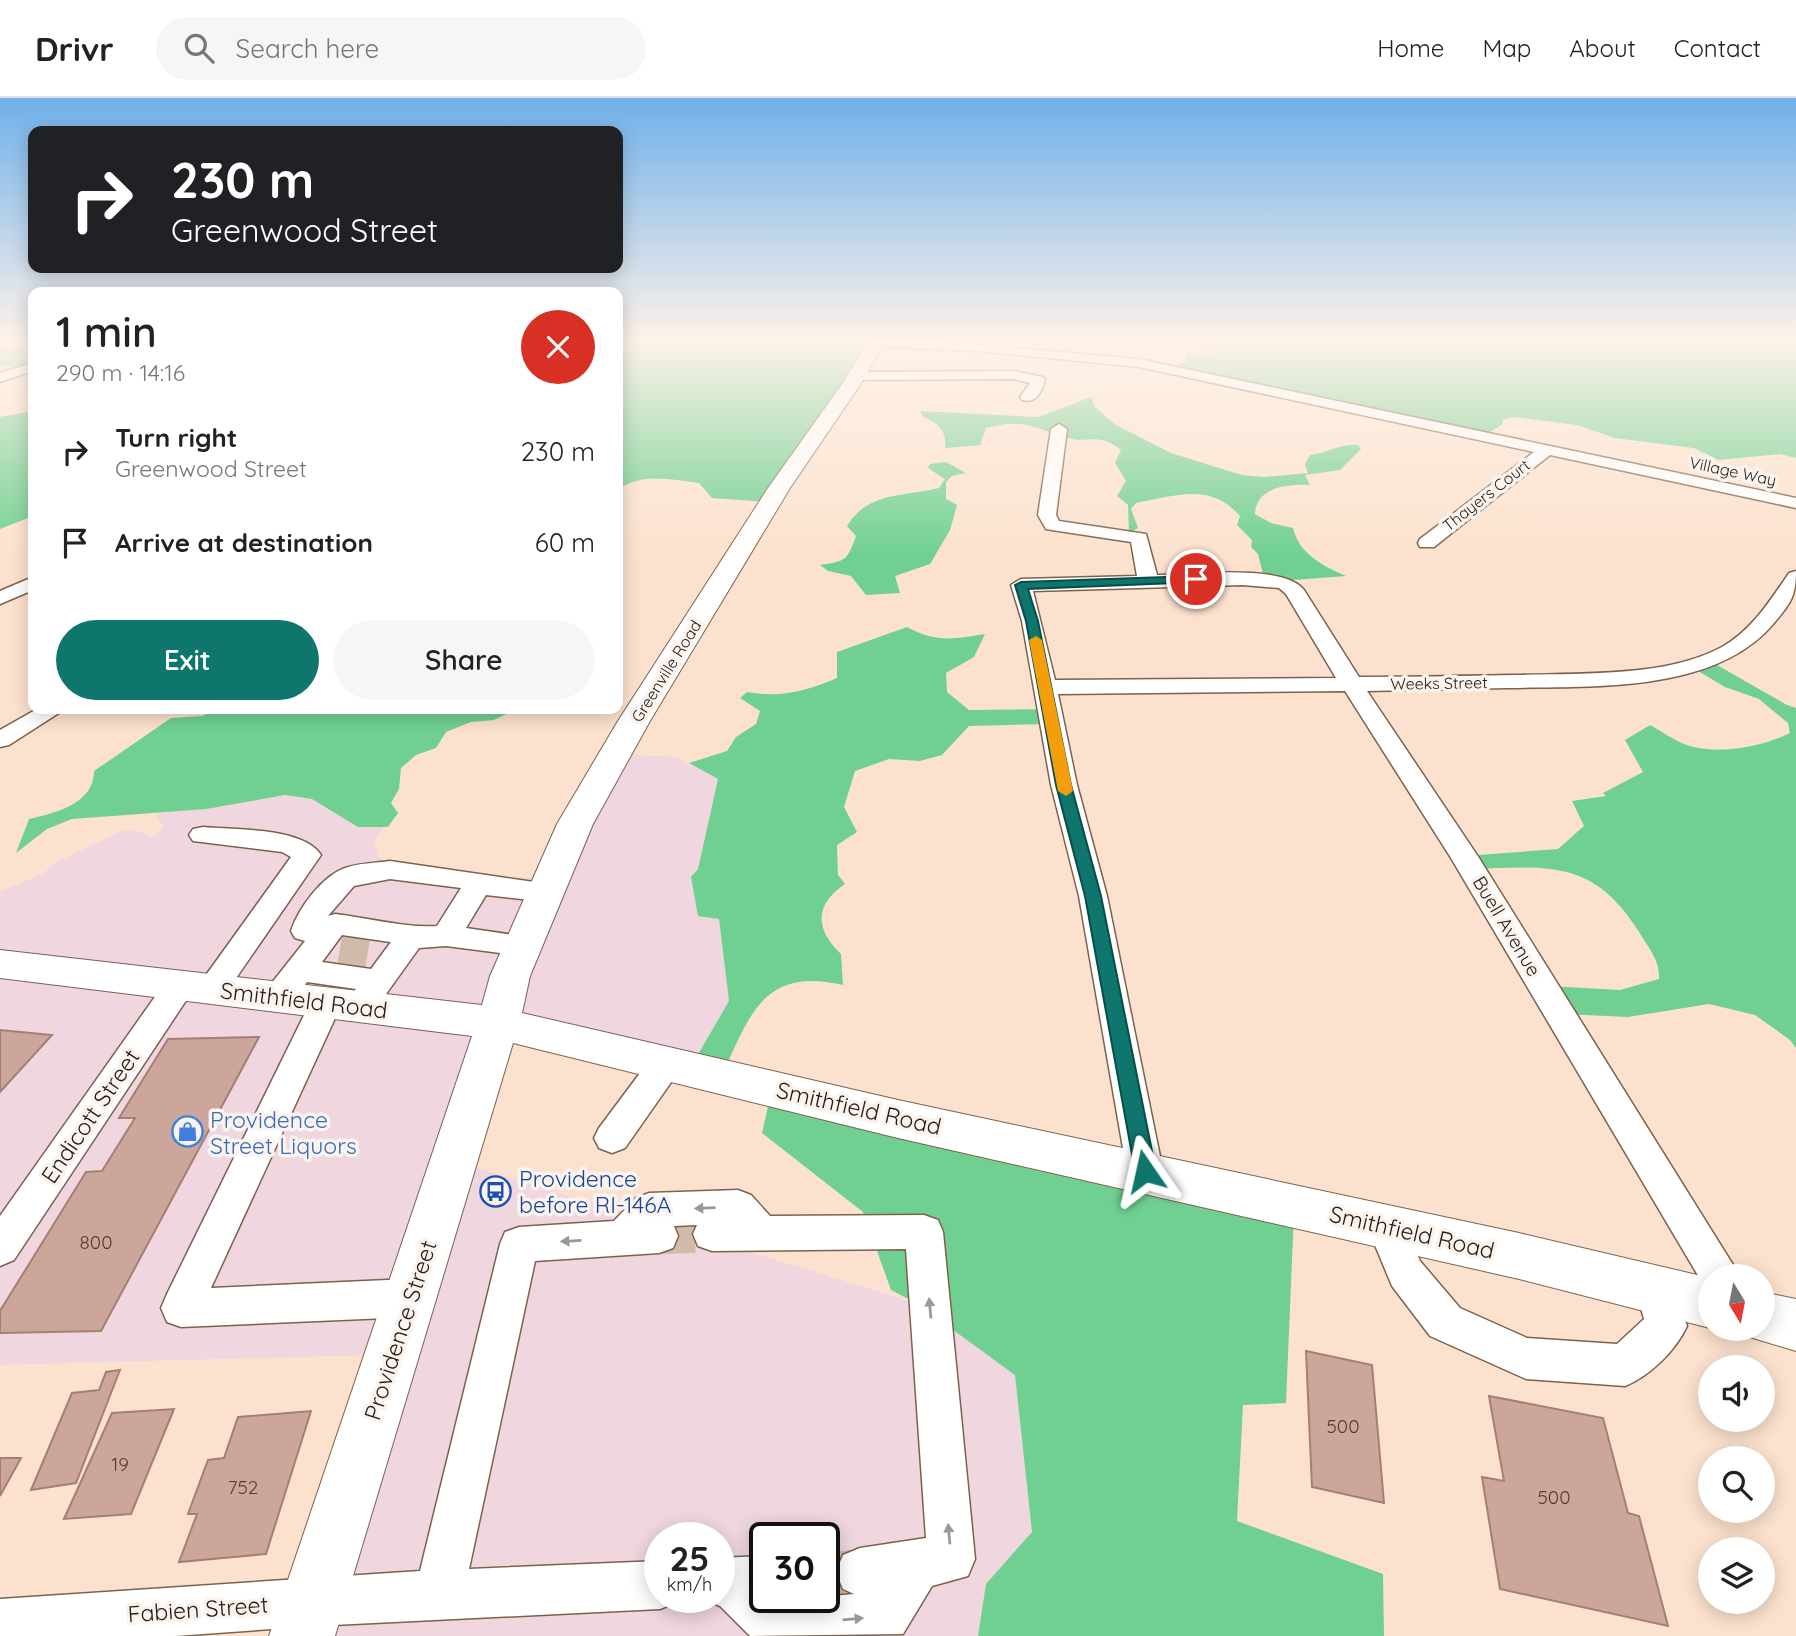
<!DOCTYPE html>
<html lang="en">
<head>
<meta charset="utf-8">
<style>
  :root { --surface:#fff; --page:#f6f6f6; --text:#222; --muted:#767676; --line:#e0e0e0; --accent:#0f766e }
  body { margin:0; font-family:Quicksand,sans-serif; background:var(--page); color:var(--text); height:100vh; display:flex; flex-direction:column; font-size:26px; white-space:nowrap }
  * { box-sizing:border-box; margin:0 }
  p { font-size:23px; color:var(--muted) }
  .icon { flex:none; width:38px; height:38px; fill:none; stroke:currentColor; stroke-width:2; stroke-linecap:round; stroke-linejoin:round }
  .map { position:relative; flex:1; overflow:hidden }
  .panel { position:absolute; left:28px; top:189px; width:595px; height:427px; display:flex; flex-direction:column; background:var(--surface); border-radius:14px; box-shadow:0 4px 18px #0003 }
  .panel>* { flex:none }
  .guide { position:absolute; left:28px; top:28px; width:595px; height:147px; border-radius:14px; box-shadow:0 4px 18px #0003; background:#202124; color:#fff; overflow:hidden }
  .needle { width:46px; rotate:170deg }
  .tools { position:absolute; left:1698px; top:1166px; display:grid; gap:14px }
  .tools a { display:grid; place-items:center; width:77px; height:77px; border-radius:50%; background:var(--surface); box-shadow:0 4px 18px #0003; font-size:35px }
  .speed { position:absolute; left:644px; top:1424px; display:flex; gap:14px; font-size:35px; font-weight:700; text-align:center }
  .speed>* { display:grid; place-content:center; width:91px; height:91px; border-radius:50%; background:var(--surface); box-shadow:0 4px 18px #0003; line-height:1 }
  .speed small { font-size:18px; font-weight:400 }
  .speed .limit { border:4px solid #111; border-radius:10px; background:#fff; color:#111 }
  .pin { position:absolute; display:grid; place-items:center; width:60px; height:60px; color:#fff; margin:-30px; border:4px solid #fff; border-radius:50%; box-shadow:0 2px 7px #0007 }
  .me { position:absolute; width:77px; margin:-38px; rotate:349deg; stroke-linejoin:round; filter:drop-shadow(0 0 5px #0008) }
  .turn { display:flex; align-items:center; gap:24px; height:147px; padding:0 28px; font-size:32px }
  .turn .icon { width:91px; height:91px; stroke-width:2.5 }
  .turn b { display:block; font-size:49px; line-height:60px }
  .round { display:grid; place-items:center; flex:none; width:74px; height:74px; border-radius:37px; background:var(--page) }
  .head { display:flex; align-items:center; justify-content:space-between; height:119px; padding:0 28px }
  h1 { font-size:42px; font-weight:600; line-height:52px }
  .cta { display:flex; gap:14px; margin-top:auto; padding:14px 28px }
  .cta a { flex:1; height:80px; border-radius:42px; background:var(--accent); color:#fff; font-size:28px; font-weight:600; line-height:80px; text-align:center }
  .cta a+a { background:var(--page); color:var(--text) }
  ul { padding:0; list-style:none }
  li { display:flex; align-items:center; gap:21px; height:91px; padding:0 28px }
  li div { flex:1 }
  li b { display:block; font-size:26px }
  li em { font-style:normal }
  header { display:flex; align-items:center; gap:42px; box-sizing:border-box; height:98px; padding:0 35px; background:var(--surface); border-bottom:2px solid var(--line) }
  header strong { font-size:33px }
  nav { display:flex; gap:38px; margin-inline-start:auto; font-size:24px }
  .search { width:490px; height:63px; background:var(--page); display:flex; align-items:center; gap:18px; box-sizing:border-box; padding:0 24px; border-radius:38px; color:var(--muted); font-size:26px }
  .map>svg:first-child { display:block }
  .commercial { fill:#efd6df; fill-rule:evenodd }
  .forest { fill:#70d091 }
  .building { fill:#cda69b; stroke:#a47f74; stroke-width:2 }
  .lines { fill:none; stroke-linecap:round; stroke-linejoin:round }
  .minor-tunnel-far2 { stroke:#d1baa8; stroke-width:28; stroke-dasharray:28 14; stroke-linecap:butt }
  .minor-tunnel-far1 { stroke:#d1baa8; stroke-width:36; stroke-dasharray:36 18; stroke-linecap:butt }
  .minor-tunnel { stroke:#d1baa8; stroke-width:45; stroke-dasharray:45 23; stroke-linecap:butt }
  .minor-casing { stroke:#7d614c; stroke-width:3 }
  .major-casing { stroke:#7d614c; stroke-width:2 }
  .minor { fill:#fff; fill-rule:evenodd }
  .major { fill:#fff; fill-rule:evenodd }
  .oneway { fill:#9d9894 }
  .route { fill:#0f766e; stroke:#0a4d48; stroke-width:2 }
  .slow { fill:#f59e0b }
  .labels { text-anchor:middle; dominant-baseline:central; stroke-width:7; stroke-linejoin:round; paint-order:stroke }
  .far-street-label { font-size:16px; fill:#261b12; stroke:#faf3ee }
  .street-label { font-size:19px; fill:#261b12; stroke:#faf3ee }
  .near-number-label { font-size:19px; fill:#503e34 }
  .near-street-label { font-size:23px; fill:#261b12; stroke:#faf3ee }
  .near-shop-label { font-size:23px; fill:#366cbe; stroke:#faf3ee; text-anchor:start }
  .near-transit-label { font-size:23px; fill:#164399; stroke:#faf3ee; text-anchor:start }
</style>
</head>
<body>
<header>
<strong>Drivr</strong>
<div class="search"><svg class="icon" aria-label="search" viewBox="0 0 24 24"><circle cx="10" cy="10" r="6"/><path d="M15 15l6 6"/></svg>Search here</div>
<nav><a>Home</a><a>Map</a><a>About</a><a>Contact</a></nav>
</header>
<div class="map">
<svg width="1796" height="1538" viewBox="0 0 1796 1538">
  <rect width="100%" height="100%" fill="#fce2ce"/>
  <path class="commercial" d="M618,656L677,659L718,681L698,771L719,821L729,903L689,972L510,931L458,1064L916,1205L1015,1277L1032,1434L986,1486L978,1538H284L372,1257L0,1267V794L44,775L53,766L123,732H136L153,740L164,729L155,716L285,697L312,701L358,729H384L374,744L378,758L390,768L467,778L530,780L548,773ZM660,1440H719V1500H660ZM765,1440H824V1500H765Z"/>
  <g class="forest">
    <path d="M618,243H872L767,404L712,400L699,385C671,382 641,374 618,392Z"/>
    <polygon points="1193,243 1796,243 1796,360 1780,356 1719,362 1694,350 1615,340 1577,327 1514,319 1502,322 1503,326 1485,337 1172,271 1186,263 1186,256 1212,255 1203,249 1207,246"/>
    <polygon points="0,252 33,253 33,268 0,268"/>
    <path d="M1091,299L1095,309L1116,327L1171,355L1242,377L1264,379L1308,375L1305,366L1310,357C1327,355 1342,345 1358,347L1361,351L1340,372L1305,377L1310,387C1290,386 1256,388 1255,416L1271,425L1293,430C1299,456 1323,468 1346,478L1265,484L1258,456L1251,449L1252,442L1237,427L1240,418C1210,384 1175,398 1136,405L1131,411L1138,430L1129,435L1128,407L1117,398L1126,383L1115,365L1121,352C1097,333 1088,347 1064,339C1033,329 1021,320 986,330L980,347L945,350C947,332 938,325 923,319L920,313L1038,319Z"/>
    <polygon points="33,313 33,418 0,431 0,319"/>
    <path d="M946,364L966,375L952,378L946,384V401L957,407L950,432L930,466L895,478L900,495L866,497L851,478L828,473L820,467C846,463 847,463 856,438L847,428C868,393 905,399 939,390L945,381L928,370L930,366Z"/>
    <path d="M907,529C937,545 953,541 985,536L974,559L946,575L947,594L969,612L1049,611L1052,626L969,628L942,657L920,663L889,661L855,673L844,709L857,734L837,747L838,777L845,786C814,807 815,831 841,856L843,887C762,868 750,918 721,979L689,972L729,903L719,821L698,818L691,779L698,771L718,681L689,665L727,653L736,639L756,626L760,613L740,600L747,594C781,600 806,593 837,580V554Z"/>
    <path d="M1710,563L1787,607L1796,610V950L1790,942L1755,917L1709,906L1628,919L1563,916L1549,888L1620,892L1659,881C1660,863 1650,852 1641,837C1595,762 1552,768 1473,771L1465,758L1558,751L1584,728L1572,703L1606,698L1603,695L1643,674L1625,642L1650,627C1661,633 1672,641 1684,646C1714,658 1762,649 1790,635L1788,625L1759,601L1725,589L1693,570Z"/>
    <path d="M220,611H517L494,622L471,624L446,634L436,650L416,657L401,670L399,691L391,705L398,715L388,729H358L312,701L285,697L206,711L72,721L47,731L16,755L29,721C55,715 94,706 94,673L171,620L202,618Z"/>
    <polygon points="771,995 1294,1115 1286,1305 1243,1307 1237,1423 1383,1476 1384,1538 978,1538 986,1486 1032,1434 1015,1277 916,1205 891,1192 863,1114 762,1035"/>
  </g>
  <g class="building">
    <polygon points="0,932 52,937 0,994"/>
    <polygon points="259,939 101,1233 0,1235 0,1213 86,1074 102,1073 135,1020 119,1020 168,941"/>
    <polygon points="1306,1253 1372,1267 1384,1405 1312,1389"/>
    <polygon points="120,1272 76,1385 31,1392 72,1295 99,1292 106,1274"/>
    <polygon points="1489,1298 1603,1320 1628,1415 1639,1418 1668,1528 1500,1491 1482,1379 1504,1383"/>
    <polygon points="174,1311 131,1416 64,1421 112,1315"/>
    <polygon points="311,1313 266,1456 179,1464 197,1416 188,1416 208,1362 224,1360 238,1319"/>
    <polygon points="0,1360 21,1360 0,1398"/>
  </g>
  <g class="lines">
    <polyline class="minor-tunnel-far2" points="340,851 378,857"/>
    <polyline class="minor-tunnel-far1" points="659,1138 712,1136"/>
    <polyline class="minor-tunnel" points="824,1477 860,1474"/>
    <defs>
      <g id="minor">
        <polygon points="933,243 1139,261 1796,400 1796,410 1550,357 1434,449 1420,449 1418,445 1420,441 1534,354 1139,269 977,253 876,248 870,244"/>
        <polygon points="33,265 33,273 0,284 0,275"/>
        <path d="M1014,273L1043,279L1045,282C1042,294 1036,306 1022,302L1020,299L1030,285L1014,281L856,282L849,278L856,274Z"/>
        <path d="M1059,326L1067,331L1056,417L1059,423L1146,436L1157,477C1189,477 1284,465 1304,492L1359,579C1410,579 1461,578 1513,577C1576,575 1665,580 1722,549C1752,532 1770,503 1789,475L1796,473C1796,499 1790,506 1774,525C1715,596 1591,588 1507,590C1460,591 1414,592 1367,593L1479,760L1740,1178H1710V1192L1706,1191L1451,760L1345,593L1058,596L1077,687L1107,798L1163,1073L1158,1084L1145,1089L1132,1084L1127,1073L1079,798L1051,687L1022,523L1011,487L1021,481L1137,478L1131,444L1052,432L1046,431L1038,417L1051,331ZM1243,487L1279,490L1286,496L1336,580L1055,582L1033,493Z"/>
        <polygon points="33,479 33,492 0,506 0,493"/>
        <polygon points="37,611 65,611 9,647 0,649 0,632"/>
        <path d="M203,729C234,732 303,729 321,757L223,899L212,902L201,899L196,891L291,759L282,754L193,743L189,737L193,731Z"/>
        <path d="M390,763L548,786L558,788L562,795L558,802L548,804L486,797L466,830L535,840L539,847L535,854L524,858L446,848L419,850L371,917L360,921L349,917L344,909L356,891L307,884C295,900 288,914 267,907L262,899L267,891L305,843L295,840L291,833C298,811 322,778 345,770C359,765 375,765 390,763ZM390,781L461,790L437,828C404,830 369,820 335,816L328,818L354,788ZM342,837L390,844H391L371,871L322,864Z"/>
        <polygon points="180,876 191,879 196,887 191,895 14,1162 0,1168 0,1118 169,879"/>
        <polygon points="326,893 337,897 342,905 211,1190 410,1181 424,1187 430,1200 424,1213 410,1219 181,1229 167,1224 161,1210 167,1196 310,905 315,897"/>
        <polygon points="667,951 679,955 684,964 679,973 625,1050 612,1055 599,1050 594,1040 599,1030 655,955"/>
        <polygon points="738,1092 751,1097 770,1118 924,1117 938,1122 943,1134 975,1461 968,1478 932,1488 903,1536 750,1538 720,1508 701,1500 719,1500 719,1460 765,1458 765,1500 785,1502 854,1496 843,1491 836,1474 843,1457 860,1450 926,1440 906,1151 712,1153 698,1148 693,1136 697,1127 674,1128 678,1138 673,1150 659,1155 535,1163 469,1471 660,1463 660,1500 679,1500 677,1504 660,1511 313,1528 175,1538 0,1538 0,1501 420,1473 500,1146 505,1134 519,1129 614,1123 636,1100 649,1095"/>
        <path d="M1386,1111L1400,1116L1420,1163L1460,1210L1527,1240L1617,1246L1644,1221L1636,1192L1642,1179L1656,1173L1670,1179L1687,1228C1676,1252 1650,1278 1625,1288L1526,1281L1430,1238L1392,1188L1367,1128L1372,1116Z"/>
      </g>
      <g id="major">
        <polygon points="869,243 885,243 858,290 790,390 650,623 593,726 530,878 522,915 898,1002 1519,1135 1710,1180 1710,1230 1519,1181 898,1040 513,945 335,1538 269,1538 472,938 0,880 0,852 482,907 490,878 557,726 618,623 768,390 840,289"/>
        <polygon points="1762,1194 1796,1201 1796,1253 1743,1237 1740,1230 1762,1230"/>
      </g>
    </defs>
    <use href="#minor" class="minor-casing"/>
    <use href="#major" class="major-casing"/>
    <use href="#minor" class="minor"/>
    <use href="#major" class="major"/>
  </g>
  <defs><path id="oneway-solid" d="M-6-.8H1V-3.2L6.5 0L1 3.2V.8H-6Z" transform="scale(1.75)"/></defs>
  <g class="oneway">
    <use href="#oneway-solid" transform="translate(705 1110) rotate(178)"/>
    <use href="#oneway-solid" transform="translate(571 1143) rotate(177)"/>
    <use href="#oneway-solid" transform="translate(930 1210) rotate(-95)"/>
    <use href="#oneway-solid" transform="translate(949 1436) rotate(-95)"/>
    <use href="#oneway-solid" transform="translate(853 1521) rotate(-5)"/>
  </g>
  <linearGradient id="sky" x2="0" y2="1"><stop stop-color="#6fb0eb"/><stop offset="0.53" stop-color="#fef2e9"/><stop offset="1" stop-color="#fef2e9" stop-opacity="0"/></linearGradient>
  <rect width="1796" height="458" fill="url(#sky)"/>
  <polygon class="route" points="1196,478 1201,481 1200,484 1028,491 1038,523 1071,687 1101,798 1156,1073 1152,1079 1145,1082 1138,1079 1135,1073 1085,798 1056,687 1026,523 1015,487 1021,484"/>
  <polygon class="slow" points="1036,538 1042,542 1073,693 1066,698 1058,693 1029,542"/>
  <defs>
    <symbol id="shop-ring" viewBox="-11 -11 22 22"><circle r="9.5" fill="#faf3ee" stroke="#3f7fe0" stroke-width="1.5"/><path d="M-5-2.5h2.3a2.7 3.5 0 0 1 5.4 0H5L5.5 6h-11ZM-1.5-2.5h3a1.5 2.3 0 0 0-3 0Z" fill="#3f7fe0"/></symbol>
    <symbol id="bus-ring" viewBox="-11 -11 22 22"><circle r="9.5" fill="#faf3ee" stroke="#1a4fb4" stroke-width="1.5"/><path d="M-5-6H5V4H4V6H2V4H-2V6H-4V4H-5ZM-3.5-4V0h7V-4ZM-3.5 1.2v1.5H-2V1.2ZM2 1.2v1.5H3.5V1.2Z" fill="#1a4fb4"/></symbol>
  </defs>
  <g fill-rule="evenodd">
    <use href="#shop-ring" x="170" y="1016" width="35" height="35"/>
    <use href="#bus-ring" x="478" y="1076" width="35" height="35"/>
  </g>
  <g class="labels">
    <g class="far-street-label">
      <text transform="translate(1733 373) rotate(12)">Village Way</text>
      <text transform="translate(1486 397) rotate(-38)">Thayers Court</text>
      <text transform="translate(666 573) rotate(-58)">Greenville Road</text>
      <text transform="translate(1439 585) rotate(-1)">Weeks Street</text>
    </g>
    <g class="street-label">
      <text transform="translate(1507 828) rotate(59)">Buell Avenue</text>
    </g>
    <g class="near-number-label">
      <text x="96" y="1144">800</text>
      <text x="1343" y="1328">500</text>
      <text x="120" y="1366">19</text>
      <text x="243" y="1389">752</text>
      <text x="1554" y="1399">500</text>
    </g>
    <g class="near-street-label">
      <text transform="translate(304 902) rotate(7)">Smithfield Road</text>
      <text transform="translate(859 1010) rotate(13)">Smithfield Road</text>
      <text transform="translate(90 1018) rotate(-56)">Endicott Street</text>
      <text transform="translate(1412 1134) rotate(13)">Smithfield Road</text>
      <text transform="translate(400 1232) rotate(-72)">Providence Street</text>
      <text transform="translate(198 1511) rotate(-4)">Fabien Street</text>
    </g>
    <g class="near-shop-label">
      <text x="210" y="1021">Providence<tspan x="210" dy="26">Street Liquors</tspan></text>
    </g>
    <g class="near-transit-label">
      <text x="519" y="1080">Providence<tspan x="519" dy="26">before RI-146A</tspan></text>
    </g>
  </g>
</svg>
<div class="tools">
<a><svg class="needle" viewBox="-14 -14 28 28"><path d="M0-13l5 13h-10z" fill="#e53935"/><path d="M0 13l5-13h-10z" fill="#767676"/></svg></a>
<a><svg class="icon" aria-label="sound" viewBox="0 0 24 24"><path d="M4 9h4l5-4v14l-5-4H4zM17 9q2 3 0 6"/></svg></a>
<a><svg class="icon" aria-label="search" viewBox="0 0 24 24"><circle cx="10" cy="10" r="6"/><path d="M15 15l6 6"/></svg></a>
<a><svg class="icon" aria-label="layers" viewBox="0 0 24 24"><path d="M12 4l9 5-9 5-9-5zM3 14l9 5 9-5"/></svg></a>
</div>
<div class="speed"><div>25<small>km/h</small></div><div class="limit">30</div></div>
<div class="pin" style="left:1196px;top:481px;background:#d93025"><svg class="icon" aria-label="arrive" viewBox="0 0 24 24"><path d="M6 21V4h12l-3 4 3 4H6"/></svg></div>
<svg class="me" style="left:1145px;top:1073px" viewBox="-20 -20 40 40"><path d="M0-17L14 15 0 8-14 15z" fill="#0f766e" stroke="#fff" stroke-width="4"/></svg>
<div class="guide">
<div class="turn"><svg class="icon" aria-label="right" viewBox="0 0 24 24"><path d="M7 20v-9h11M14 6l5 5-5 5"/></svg><div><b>230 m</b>Greenwood Street</div></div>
</div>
<section class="panel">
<div class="head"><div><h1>1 min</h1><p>290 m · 14:16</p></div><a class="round" style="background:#d93025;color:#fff"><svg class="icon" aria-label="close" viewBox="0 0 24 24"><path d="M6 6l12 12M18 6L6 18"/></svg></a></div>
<ul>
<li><svg class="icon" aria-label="right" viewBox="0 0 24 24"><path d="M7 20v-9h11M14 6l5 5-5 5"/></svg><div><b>Turn right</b><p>Greenwood Street</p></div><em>230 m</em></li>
<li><svg class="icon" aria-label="arrive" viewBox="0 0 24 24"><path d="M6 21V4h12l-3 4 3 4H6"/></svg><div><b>Arrive at destination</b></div><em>60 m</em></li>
</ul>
<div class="cta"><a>Exit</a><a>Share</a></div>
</section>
</div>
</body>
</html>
